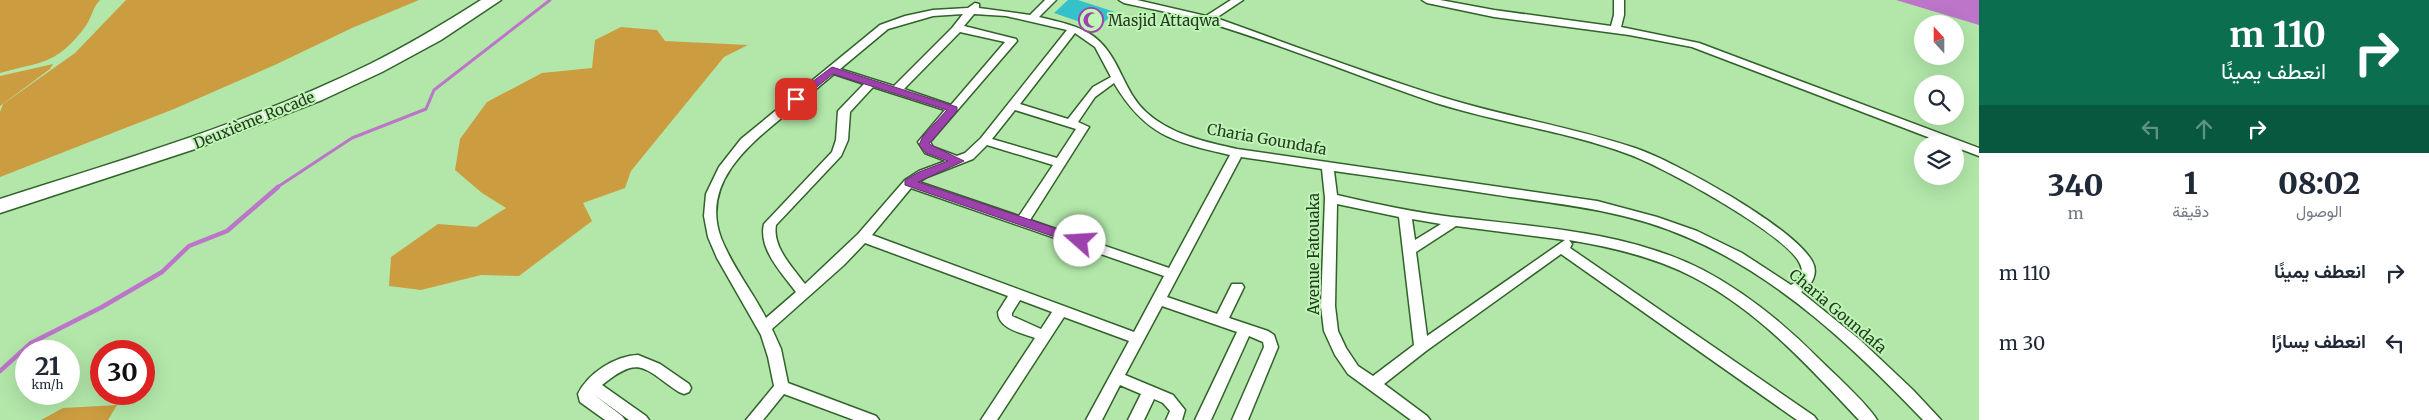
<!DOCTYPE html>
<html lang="ar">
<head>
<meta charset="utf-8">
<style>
  :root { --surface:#fff; --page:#f6f6f7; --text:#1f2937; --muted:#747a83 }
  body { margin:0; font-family:Merriweather,Vazirmatn,serif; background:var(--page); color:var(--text); direction:rtl; height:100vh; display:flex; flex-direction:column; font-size:19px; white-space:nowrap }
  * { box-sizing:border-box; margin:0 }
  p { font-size:16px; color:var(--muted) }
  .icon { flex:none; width:28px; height:28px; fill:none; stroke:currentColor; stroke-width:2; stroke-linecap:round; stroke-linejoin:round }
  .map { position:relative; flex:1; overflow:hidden; direction:ltr }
  .details { display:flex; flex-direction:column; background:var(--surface); width:450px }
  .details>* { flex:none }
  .hud { background:#0b6e4f; color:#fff; overflow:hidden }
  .needle { width:32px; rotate:339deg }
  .controls { position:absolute; left:1914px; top:15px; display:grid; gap:10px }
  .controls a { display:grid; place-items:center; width:50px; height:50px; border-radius:50%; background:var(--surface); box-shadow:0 5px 20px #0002; font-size:25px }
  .speed { position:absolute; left:15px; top:340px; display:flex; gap:10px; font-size:25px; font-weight:700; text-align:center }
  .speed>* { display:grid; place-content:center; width:65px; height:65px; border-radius:50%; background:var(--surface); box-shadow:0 5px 20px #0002; line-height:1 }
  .speed small { font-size:12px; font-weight:400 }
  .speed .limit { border:8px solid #d22; background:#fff; color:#111 }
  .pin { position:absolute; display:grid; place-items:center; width:42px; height:42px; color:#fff; margin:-21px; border-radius:10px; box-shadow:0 2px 8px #0006 }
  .me { position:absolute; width:55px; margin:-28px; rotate:289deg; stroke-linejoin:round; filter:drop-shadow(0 0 4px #0008) }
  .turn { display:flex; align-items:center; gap:18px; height:105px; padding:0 20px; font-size:22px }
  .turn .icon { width:65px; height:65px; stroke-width:2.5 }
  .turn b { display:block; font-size:35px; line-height:42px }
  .lanes { display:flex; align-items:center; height:48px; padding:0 20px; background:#0003; justify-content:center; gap:25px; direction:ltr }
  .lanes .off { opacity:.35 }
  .eta { display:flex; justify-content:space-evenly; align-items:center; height:85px; text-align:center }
  .eta b { font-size:30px; font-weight:800; line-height:35px }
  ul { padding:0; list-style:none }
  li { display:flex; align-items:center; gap:15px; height:70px; padding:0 20px }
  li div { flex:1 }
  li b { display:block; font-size:19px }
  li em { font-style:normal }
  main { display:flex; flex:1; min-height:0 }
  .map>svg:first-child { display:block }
  .green { fill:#cc9d40 }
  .water { fill:#bc75c9 }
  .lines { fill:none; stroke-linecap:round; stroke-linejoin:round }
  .stream-far1 { stroke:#bc75c9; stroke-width:3 }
  .stream { stroke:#bc75c9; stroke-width:4.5 }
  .building { fill:#35c1ca }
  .minor-casing { stroke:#31622a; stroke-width:3 }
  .trunk-casing { stroke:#31622a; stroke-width:3 }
  .minor { fill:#fff; fill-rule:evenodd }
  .trunk { fill:#fff; fill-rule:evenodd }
  .route { fill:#9d42ad; stroke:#662b70 }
  .labels { text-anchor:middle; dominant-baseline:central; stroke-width:4; stroke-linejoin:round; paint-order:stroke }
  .poi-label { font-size:15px; fill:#253a21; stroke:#bff5b6; text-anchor:start }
  .street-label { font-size:15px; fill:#253a21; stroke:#bff5b6 }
</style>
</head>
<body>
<main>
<section class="details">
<div class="hud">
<div class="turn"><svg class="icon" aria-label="right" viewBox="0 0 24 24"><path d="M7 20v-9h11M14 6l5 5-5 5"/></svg><div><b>110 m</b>انعطف يمينًا</div></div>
<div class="lanes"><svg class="icon off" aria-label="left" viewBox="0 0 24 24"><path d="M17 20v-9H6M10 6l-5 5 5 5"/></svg><svg class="icon off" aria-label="ahead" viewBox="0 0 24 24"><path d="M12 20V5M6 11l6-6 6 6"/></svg><svg class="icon" aria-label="right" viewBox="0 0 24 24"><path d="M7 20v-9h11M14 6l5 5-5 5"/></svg></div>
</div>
<div class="eta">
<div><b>08:02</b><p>الوصول</p></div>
<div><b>1</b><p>دقيقة</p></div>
<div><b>340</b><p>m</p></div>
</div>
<ul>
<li><svg class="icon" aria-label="right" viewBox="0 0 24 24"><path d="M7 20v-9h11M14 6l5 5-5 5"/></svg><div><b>انعطف يمينًا</b></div><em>110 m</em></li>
<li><svg class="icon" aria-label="left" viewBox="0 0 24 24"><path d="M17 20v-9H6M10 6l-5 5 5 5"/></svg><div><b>انعطف يسارًا</b></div><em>30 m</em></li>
</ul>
</section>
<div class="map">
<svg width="1979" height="420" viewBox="0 0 1979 420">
  <rect width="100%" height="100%" fill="#b2e7a9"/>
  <g class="green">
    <path d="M0,0H100C92,8 92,18 85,27C56,65 43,61 0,73Z"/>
    <polygon points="126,0 419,0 352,28 277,64 174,109 0,177 0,112 3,104 75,53"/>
    <polygon points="621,27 657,30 665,41 748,45 724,57 631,171 625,188 583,203 592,221 519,276 481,275 421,290 389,286 391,257 438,224 476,227 506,208 482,193 455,170 460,139 487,102 542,73 592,68 595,40"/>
    <polygon points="53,64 50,69 0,106 0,76"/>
    <polygon points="117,405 108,420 41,420 63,408"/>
  </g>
  <polygon class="water" points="1896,0 1979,0 1979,25"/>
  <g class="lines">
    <polyline class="stream-far1" points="276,188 352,138 426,109 434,90 550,0"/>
    <polyline class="stream" points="0,371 31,343 102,307 162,272 189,246 227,231 278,187"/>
  </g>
  <polygon class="building" points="1068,0 1078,0 1115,12 1098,28 1054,13"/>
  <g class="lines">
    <defs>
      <g id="minor">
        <path d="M1045,0H1056L1039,17C1086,28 1102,32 1123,78C1129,90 1135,102 1146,112C1171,135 1206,142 1237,149L1597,201L1657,217L1697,231L1742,253L1791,285C1799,280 1805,274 1800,264C1788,235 1660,165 1628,154C1566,131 1499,123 1436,103C1359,77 1284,45 1206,22C1179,14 1151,9 1124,3L1119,0H1137L1206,16L1231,0H1243L1216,18C1292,45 1368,74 1445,98C1507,117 1572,127 1635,148C1674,161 1792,226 1812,261C1819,273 1812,286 1801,292L1860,340L1913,390L1941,420H1923C1855,349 1781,278 1689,238C1632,213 1571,205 1510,197C1451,188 1393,179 1334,171L1337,195C1375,204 1413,212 1452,217C1536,227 1627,231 1703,270C1745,292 1783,323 1817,357C1831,371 1868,404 1877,420H1859C1809,367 1759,311 1693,277C1655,257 1611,247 1569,240L1572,244L1570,248L1814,416L1817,420H1797L1561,254L1426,351L1384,384L1427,416L1430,420H1411L1348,374L1335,355L1324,331L1321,306L1325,198L1322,169L1241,157L1167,297L1217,314L1232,284H1242L1244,287L1229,318L1268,331L1274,335L1278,347L1248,420H1232L1264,347L1263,342L1249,336L1211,420H1195L1237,332L1162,306L1125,375L1173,395L1185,410L1182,420H1166L1170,411L1163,403L1154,399L1144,420H1128L1141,394L1120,385L1102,420H1086L1129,341L1064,317L997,420H981L1035,338C1022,333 998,329 998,312L1008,296L865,243L844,265L772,329L781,349L788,383L876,416L879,420H854L784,394L763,420H746L774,386L768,357L761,335L717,258L708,237L704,216L706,194L719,167L741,139L880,25L905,16L933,10L968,8L975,3L979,4V8L1030,15ZM963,14L952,28L894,86L840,69L888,29L933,16ZM974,14L1006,16L1067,30L981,138L965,153L957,156L933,147L930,142L1017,41L1016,39L964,26ZM960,32L1005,42L951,105L904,89ZM1075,33L1095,47L1111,77L1093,87L1068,119L1020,104ZM834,74L864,84L838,111L836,140L832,152L764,224C758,249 782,273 796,292L766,318C752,291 732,266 721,238C701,184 747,146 784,116C801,102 817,88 834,74ZM1114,83C1145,135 1173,142 1230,155L1169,268L1030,220L1089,127L1078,122L1095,97ZM873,87L945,110L918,142L925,153L946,161L919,171L905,180L858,234L805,284C793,268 772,247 776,225L841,156L848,140L850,112ZM1015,110L1076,129L1057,158L992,139ZM987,145L1053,165L1019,216L919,182L927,177L973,159ZM911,188L1164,276L1134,332L872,235ZM1337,204L1399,217L1414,345L1373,376L1358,366L1346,348L1338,331L1335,306ZM1412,219L1441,224L1415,240ZM1456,226L1565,240L1427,336L1416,252ZM1020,300L1052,312L1041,329L1012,316V313Z"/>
        <polygon points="1422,0 1440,0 1494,10 1611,26 1614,15 1614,0 1624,0 1624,15 1621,27 1699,43 1979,148 1979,156 1955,147 1955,144 1946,144 1692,47 1629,35 1494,17 1427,3"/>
        <path d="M638,355L660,364L689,384L691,388L689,392L684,394L679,392C643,368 640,354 602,385L646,416L649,420H629L593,394L622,416L625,420H605L580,402L578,394C588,373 615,356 638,355Z"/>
      </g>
      <path id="trunk" d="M481,0H501L441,40L382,72L322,100L198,148L0,213V199C125,159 252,122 370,64C408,45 445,23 481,0Z"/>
    </defs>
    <use href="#minor" class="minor-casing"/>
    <use href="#trunk" class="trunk-casing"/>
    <use href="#minor" class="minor"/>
    <use href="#trunk" class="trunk"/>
  </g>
  <polygon class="route" points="832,67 957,107 957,111 929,144 964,161 918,182 1084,238 1085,241 1084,244 1075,244 905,185 905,180 919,172 948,161 926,153 919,145 923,136 947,110 833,74 799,101 792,101 792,97"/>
  <defs>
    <symbol id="mosque-ring" viewBox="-11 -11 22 22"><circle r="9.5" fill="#bff5b6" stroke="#9d42ad" stroke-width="1.5"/><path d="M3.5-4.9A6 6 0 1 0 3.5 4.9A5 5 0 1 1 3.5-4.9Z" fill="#9d42ad"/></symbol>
  </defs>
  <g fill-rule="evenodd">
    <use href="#mosque-ring" x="1077" y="6" width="28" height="28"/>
  </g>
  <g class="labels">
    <g class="poi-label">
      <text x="1108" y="20">Masjid Attaqwa</text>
    </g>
    <g class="street-label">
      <text transform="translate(254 120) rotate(-22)">Deuxième Rocade</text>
      <text transform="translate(1267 139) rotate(10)">Charia Goundafa</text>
      <text transform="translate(1313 254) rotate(-90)">Avenue Fatouaka</text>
      <text transform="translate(1838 311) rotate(40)">Charia Goundafa</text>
    </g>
  </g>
</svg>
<div class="controls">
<a><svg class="needle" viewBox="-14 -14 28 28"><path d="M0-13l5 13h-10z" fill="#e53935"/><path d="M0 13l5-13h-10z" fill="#747a83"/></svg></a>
<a><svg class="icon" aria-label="search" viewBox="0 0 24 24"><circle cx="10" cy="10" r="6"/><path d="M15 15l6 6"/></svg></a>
<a><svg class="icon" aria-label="layers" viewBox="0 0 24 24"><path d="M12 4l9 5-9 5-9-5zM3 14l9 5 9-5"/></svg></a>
</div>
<div class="speed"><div>21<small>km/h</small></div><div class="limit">30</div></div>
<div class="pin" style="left:796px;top:99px;background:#d93025"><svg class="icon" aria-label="arrive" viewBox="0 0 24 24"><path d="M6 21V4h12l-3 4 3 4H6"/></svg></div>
<svg class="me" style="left:1080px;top:241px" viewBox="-20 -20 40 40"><circle r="19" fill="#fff"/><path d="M0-13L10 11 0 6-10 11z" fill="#9d42ad"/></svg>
</div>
</main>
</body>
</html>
